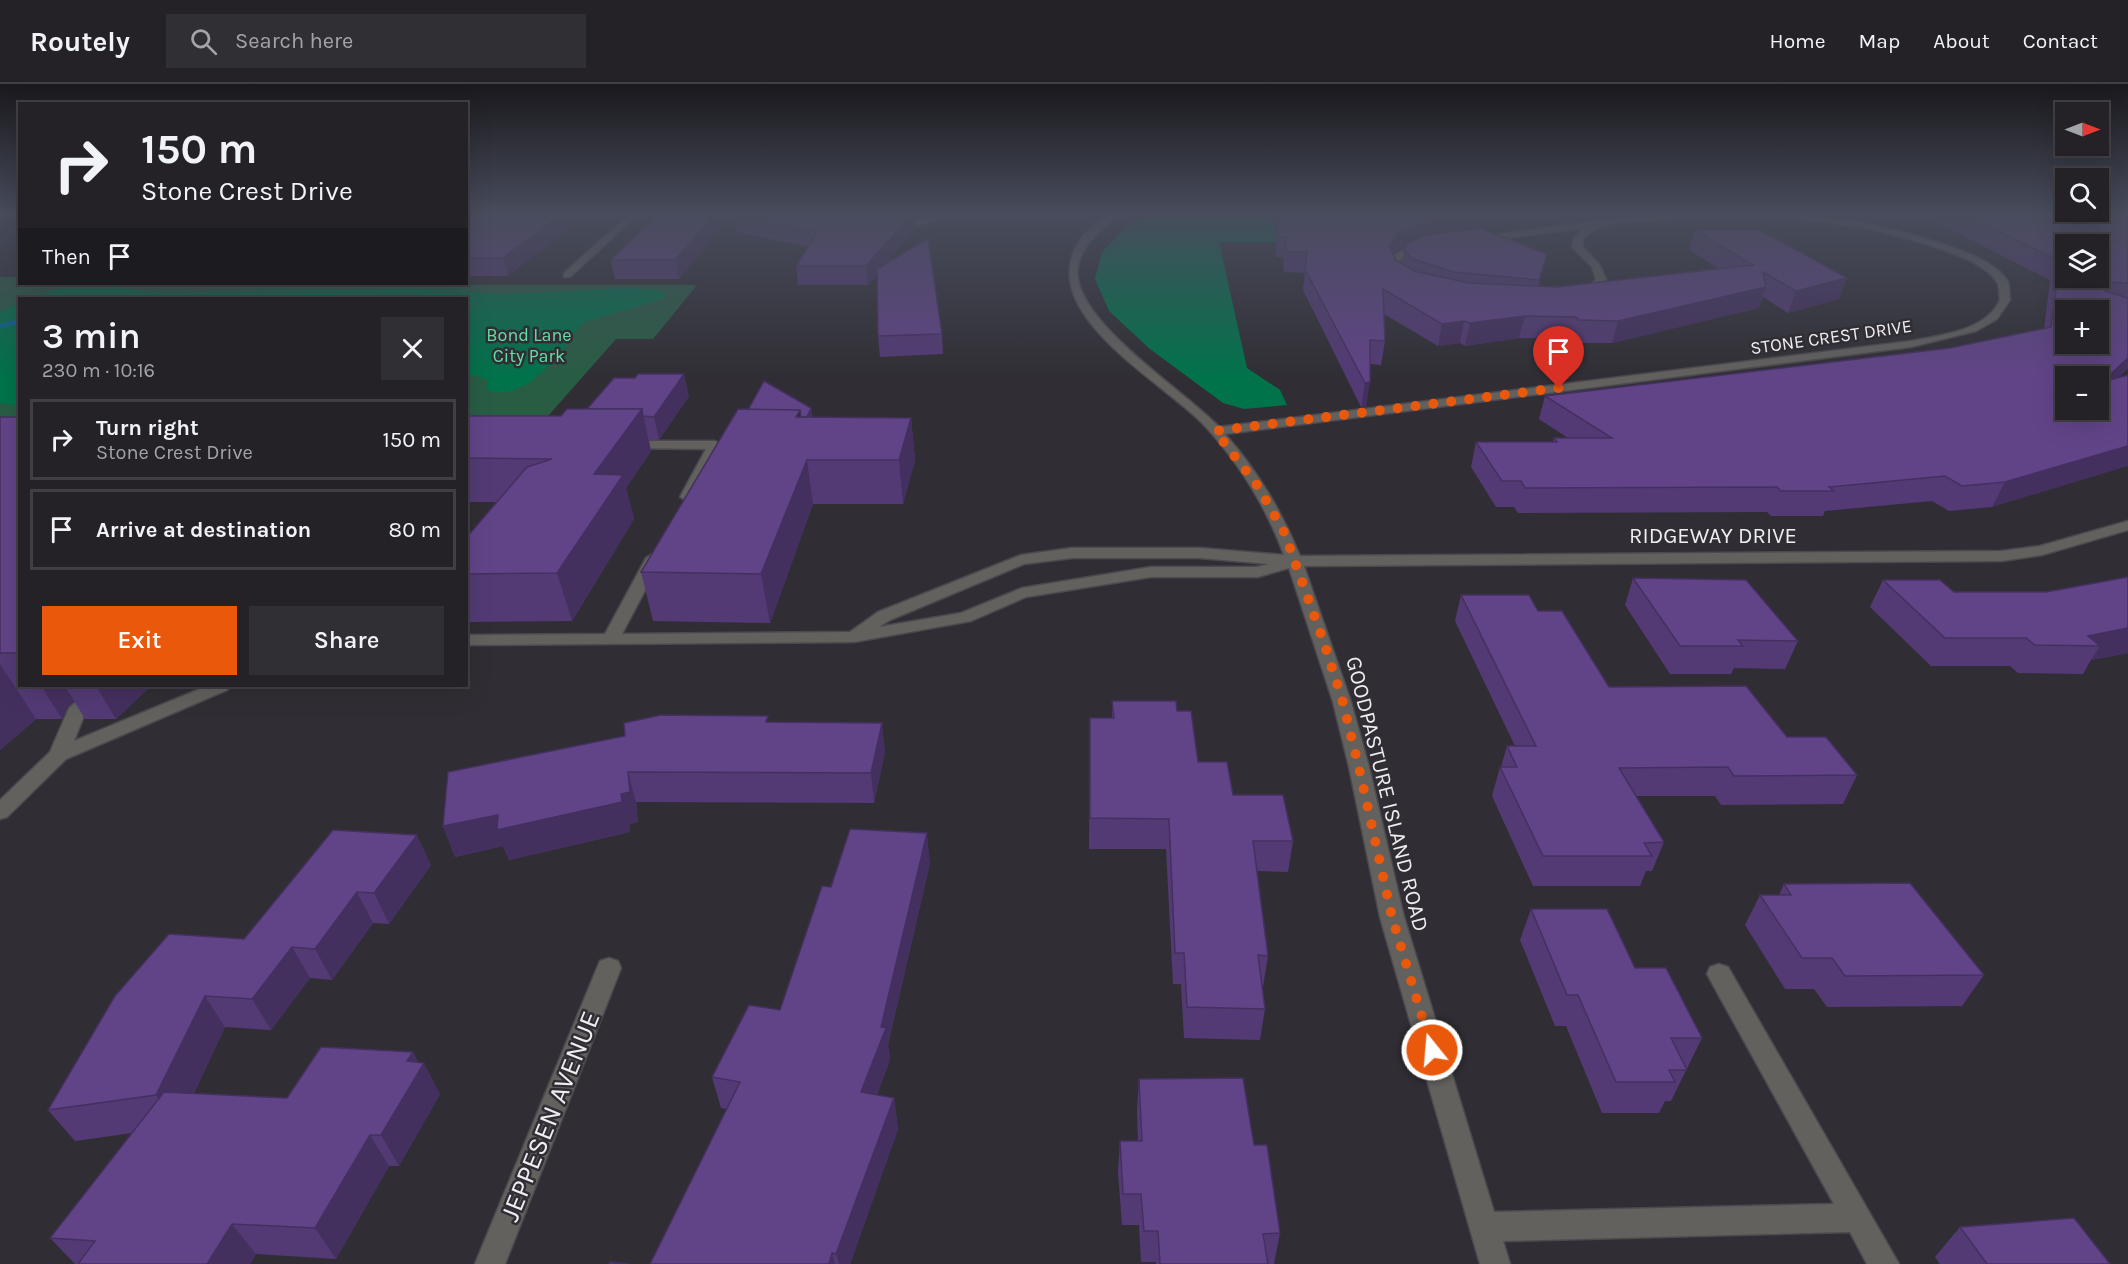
<!DOCTYPE html>
<html lang="en">
<head>
<meta charset="utf-8">
<style>
  :root { --surface:#242227; --page:#302f33; --text:#f1f3f6; --muted:#a3a4a7; --line:#413f44; --accent:#ea580c }
  body { margin:0; font-family:Karla,sans-serif; background:var(--page); color:var(--text); height:100vh; display:flex; flex-direction:column; font-size:22px; white-space:nowrap }
  * { box-sizing:border-box; margin:0 }
  p { font-size:20px; color:var(--muted) }
  .icon { flex:none; width:33px; height:33px; fill:none; stroke:currentColor; stroke-width:2; stroke-linecap:round; stroke-linejoin:round }
  .map { position:relative; flex:1; overflow:hidden }
  .sheet { position:absolute; left:18px; top:213px; width:450px; height:390px; display:flex; flex-direction:column; background:var(--surface); border-radius:0px; box-shadow:0 6px 24px #0002,0 0 0 2px var(--line) }
  .sheet>* { flex:none }
  .guide { position:absolute; left:18px; top:18px; width:450px; height:183px; border-radius:0px; box-shadow:0 6px 24px #0002,0 0 0 2px var(--line); background:#242227; color:var(--text); overflow:hidden }
  .needle { width:39px; rotate:90deg }
  .tools { position:absolute; left:2055px; top:18px; display:grid; gap:12px }
  .tools a { display:grid; place-items:center; width:54px; height:54px; border-radius:0px; background:var(--surface); box-shadow:0 6px 24px #0002,0 0 0 2px var(--line); font-size:30px }
  .pin { position:absolute; display:grid; place-items:center; width:51px; height:51px; color:#fff; margin:-62px -26px; border-radius:50% 50% 50% 0; rotate:-45deg; box-shadow:0 0 6px #0007 }
  .pin .icon { rotate:45deg }
  .me { position:absolute; width:66px; margin:-33px; rotate:343deg; stroke-linejoin:round; filter:drop-shadow(0 0 4px #0008) }
  .turn { display:flex; align-items:center; gap:21px; height:126px; padding:0 24px; font-size:27px }
  .turn .icon { width:78px; height:78px; stroke-width:2.5 }
  .turn b { display:block; font-size:42px; line-height:51px }
  .then { display:flex; align-items:center; height:57px; padding:0 24px; background:#0003; gap:12px; font-size:22px }
  .round { display:grid; place-items:center; flex:none; width:63px; height:63px; border-radius:0px; background:var(--page) }
  .summary { display:flex; align-items:center; justify-content:space-between; height:102px; padding:0 24px }
  h1 { font-size:36px; font-weight:600; line-height:45px }
  .action { display:flex; gap:12px; margin-top:auto; padding:12px 24px }
  .action a { flex:1; height:69px; border-radius:0px; background:var(--accent); color:#fff; font-size:24px; font-weight:600; line-height:69px; text-align:center }
  .action a+a { background:var(--page); color:var(--text) }
  ul { padding:0; list-style:none }
  li { display:flex; align-items:center; gap:18px; height:81px; margin:0 12px 9px; padding:0 12px; border:3px solid var(--line); border-radius:0px }
  li div { flex:1 }
  li b { display:block; font-size:22px }
  li em { font-style:normal }
  header { display:flex; align-items:center; gap:36px; box-sizing:border-box; height:84px; padding:0 30px; background:var(--surface); border-bottom:2px solid var(--line) }
  header strong { font-size:28px }
  nav { display:flex; gap:33px; margin-inline-start:auto; font-size:21px }
  .search { width:420px; height:54px; background:var(--page); display:flex; align-items:center; gap:15px; box-sizing:border-box; padding:0 21px; border-radius:0px; color:var(--muted); font-size:22px }
  .map>svg:first-child { display:block }
  .green { fill:#285d44 }
  .forest { fill:#00734b }
  .lines { fill:none; stroke-linecap:round; stroke-linejoin:round }
  .stream { fill:#086697; fill-rule:evenodd }
  .minor-casing { stroke:#4b494e; stroke-width:3 }
  .minor { fill:#62615e; fill-rule:evenodd }
  .wall { fill:#533a75; fill-rule:evenodd }
  .shaded-wall { fill:#44305f }
  .building { fill:#614488; stroke:#44305f; stroke-width:1.5; fill-rule:evenodd }
  .route { stroke:#ea580c; stroke-width:10; stroke-dasharray:0 18 }
  .labels { text-anchor:middle; dominant-baseline:central; stroke-width:5; stroke-linejoin:round; paint-order:stroke }
  .far-park-label { font-size:18px; fill:#63dfa5; stroke:#302e34 }
  .far-street-label { font-size:18px; fill:#eeedf1; stroke:#302e34 }
  .street-label { font-size:22px; fill:#eeedf1; stroke:#302e34 }
  .near-street-label { font-size:27px; fill:#eeedf1; stroke:#302e34 }
</style>
</head>
<body>
<header>
<strong>Routely</strong>
<div class="search"><svg class="icon" aria-label="search" viewBox="0 0 24 24"><circle cx="10" cy="10" r="6"/><path d="M15 15l6 6"/></svg>Search here</div>
<nav><a>Home</a><a>Map</a><a>About</a><a>Contact</a></nav>
</header>
<div class="map">
<svg width="2128" height="1180" viewBox="0 0 2128 1180">
  <rect width="100%" height="100%" fill="#302e34"/>
  <polygon class="green" points="0,193 19,193 20,200 697,201 653,255 616,255 541,340 467,340 466,214 20,214 19,339 0,338"/>
  <g class="forest">
    <polygon points="1146,129 1347,129 1354,158 1219,158 1247,284 1280,306 1287,321 1244,325 1223,319 1150,265 1109,227 1095,195 1102,168 1131,138"/>
    <polygon points="101,200 149,208 170,209 414,204 502,210 626,204 659,206 666,209 663,215 584,238 571,252 562,270 528,300 508,308 493,308 486,304 488,296 478,292 467,291 466,214 27,214 66,203"/>
    <polygon points="19,218 19,322 0,319 0,228"/>
  </g>
  <g class="lines">
    <polygon class="stream" points="17,235 20,235 20,240 0,244 0,240"/>
    <defs>
      <g id="minor">
        <polygon points="0,129 20,129 20,133 0,135"/>
        <polygon points="631,129 639,129 570,193 564,193 564,189"/>
        <path d="M940,129H950C942,135 908,147 900,142Z"/>
        <path d="M1110,129H1119C1103,147 1083,157 1078,182C1068,234 1186,307 1219,343L1911,257C1941,251 1986,247 2000,216C1999,211 2000,203 1997,198C1986,181 1960,172 1943,166C1850,133 1755,128 1658,136C1634,137 1603,136 1584,153L1582,162L1599,180L1606,195L1598,207L1583,215L1578,212L1590,203L1596,195L1592,183L1572,163L1574,154L1584,144L1475,158V154L1478,153C1632,132 1791,107 1942,160C1961,166 1998,179 2008,198C2010,203 2009,211 2010,216L1997,235L1976,247L1911,263L1225,350C1257,386 1282,428 1300,472L2002,467L2040,462L2128,437V446L2042,471L2002,477L1304,482L1351,618L1369,683L1404,833L1494,1128L1834,1120L1707,890L1710,883L1719,880L1728,883L1899,1180H1867L1850,1148L1503,1157L1510,1180H1480L1380,833L1349,683L1333,618L1289,484L1258,493H1151L1026,513L971,537L854,558L466,561V551L605,550L646,474L654,469L662,474L622,550L850,548L878,528L1021,471L1072,464H1200L1284,471C1266,423 1238,377 1203,340C1162,297 1032,228 1080,156C1086,146 1101,137 1110,129ZM1072,474H1200L1269,480L1257,483H1151L1022,504L961,529L879,543L890,536L1024,480Z"/>
        <path d="M1427,160L1430,161V165L1413,168L1400,176L1398,186L1406,195L1398,197L1388,186C1390,165 1410,163 1427,160Z"/>
        <polygon points="627,357 715,357 722,361 694,413 687,417 680,413 706,365 622,364 620,361 622,358"/>
        <polygon points="94,602 113,602 86,627 74,657 207,602 230,602 227,606 66,675 7,733 0,735 0,716 50,668 69,624"/>
        <polygon points="609,874 618,877 621,884 505,1180 475,1180 597,884 600,877"/>
      </g>
    </defs>
    <use href="#minor" class="minor-casing"/>
    <use href="#minor" class="minor"/>
  </g>
  <g class="wall">
    <polygon points="466,129 588,129 508,192 466,192"/>
    <polygon points="659,129 733,129 679,195 615,195 611,176"/>
    <path d="M1274,129H1557L1556,130L1458,145L1457,147L1547,170L1539,202L1556,203L1719,185L1689,166L1695,146L1839,215L1788,229L1763,213L1759,224L1612,259H1574L1571,255L1519,254L1465,262L1460,259L1438,262L1384,230L1385,257L1381,281L1370,280L1366,323H1361L1303,206L1305,189L1284,188L1283,173H1276ZM1405,165L1404,166L1402,179L1396,176L1393,171Z"/>
    <polygon points="1918,129 2128,129 2128,284 1992,423 1949,427 1932,417 1825,427 1823,432 1771,432 1767,428 1518,429 1514,423 1496,423 1471,383 1476,358 1553,358 1554,354 1568,354 1539,335 1545,312 1950,264 2044,245 2050,196"/>
    <polygon points="734,131 926,131 914,135 915,144 886,180 942,250 943,270 880,273 878,252 877,191 868,201 798,201 796,182 808,163 736,148"/>
    <polygon points="689,312 659,356 649,356 651,367 626,404 634,435 572,537 466,538 466,454 496,418 466,418 466,332 561,332 587,325"/>
    <polygon points="811,324 812,333 911,334 915,376 903,420 813,420 770,539 653,537 641,488"/>
    <polygon points="0,333 20,333 20,602 151,602 116,635 85,635 74,617 68,622 62,635 36,635 0,666"/>
    <polygon points="1633,494 1798,557 1785,585 1734,584 1731,590 1670,590 1625,521"/>
    <polygon points="1883,496 2128,569 2091,576 2083,590 2018,589 2010,582 1931,582 1870,523"/>
    <polygon points="1461,511 1538,527 1609,603 1787,653 1857,691 1843,720 1721,721 1715,712 1636,712 1664,758 1652,787 1646,787 1640,802 1533,802 1492,712 1500,683 1501,683 1507,662 1515,662 1455,537"/>
    <polygon points="1112,617 1177,627 1198,678 1233,711 1293,757 1288,788 1257,787 1268,872 1263,903 1262,903 1265,925 1260,956 1184,954 1181,900 1173,900 1166,765 1089,765 1090,634 1112,634"/>
    <polygon points="769,638 885,668 874,719 636,718 638,738 630,740 630,748 509,776 503,762 455,773 443,742"/>
    <polygon points="333,746 431,781 389,840 373,839 332,896 310,894 271,946 225,943 194,1009 287,1014 413,968 418,978 440,1010 399,1082 389,1082 336,1175 256,1170 250,1180 75,1180 50,1154 132,1049 75,1057 48,1026 244,855"/>
    <polygon points="930,779 888,961 890,975 877,1011 894,1014 898,1045 850,1180 650,1180 727,1025 721,1024 712,993 780,926 831,803"/>
    <polygon points="1784,800 1984,891 1962,922 1827,923 1814,905 1785,905 1745,841 1760,811 1779,811"/>
    <polygon points="1531,825 1702,954 1671,1017 1665,1017 1659,1029 1602,1029 1566,942 1555,942 1520,856"/>
    <polygon points="1139,995 1254,1061 1280,1149 1274,1180 1156,1180 1156,1178 1141,1178 1139,1141 1122,1141 1118,1088 1120,1057 1138,1057 1137,1027"/>
    <polygon points="1960,1143 2110,1180 1940,1180 1935,1173"/>
  </g>
  <g class="shaded-wall">
    <polygon points="563,129 588,129 508,192 503,174"/>
    <polygon points="716,129 733,129 679,195 675,176"/>
    <polygon points="897,129 928,129 926,131 914,135 915,144 868,201 866,182"/>
    <polygon points="1444,129 1557,129 1556,130 1458,145 1456,154 1415,160 1394,170 1386,182 1389,162 1397,150"/>
    <polygon points="1547,170 1543,188 1534,215 1539,196"/>
    <polygon points="1847,194 1839,215 1788,229 1796,207"/>
    <polygon points="1766,203 1759,224 1612,259 1618,237"/>
    <polygon points="1525,232 1519,254 1465,262 1470,239"/>
    <polygon points="1464,237 1460,259 1438,262 1442,240"/>
    <polygon points="2128,274 2128,284 2098,313 2102,298"/>
    <polygon points="684,290 689,312 659,356 654,333"/>
    <polygon points="1370,298 1366,323 1361,323 1365,299"/>
    <polygon points="811,324 814,347 807,333"/>
    <polygon points="642,325 651,367 626,404 634,435 572,537 557,489 594,390"/>
    <polygon points="911,334 915,376 903,420 899,376"/>
    <polygon points="2128,362 2128,382 1992,423 2005,398"/>
    <polygon points="807,376 813,420 770,539 761,490"/>
    <polygon points="2128,544 2128,569 2091,576 2100,562 2088,552"/>
    <polygon points="0,580 36,635 0,666"/>
    <polygon points="41,602 65,602 74,617 68,622 62,635"/>
    <polygon points="96,602 151,602 116,635"/>
    <polygon points="882,639 885,668 874,719 871,689"/>
    <polygon points="628,688 636,718 638,738 630,740 630,748 509,776 503,762 455,773 443,742 498,731 621,710"/>
    <polygon points="927,749 930,779 888,961 890,975 866,1039 861,1008 881,943"/>
    <polygon points="417,751 431,781 389,840 374,809"/>
    <polygon points="357,808 373,839 332,896 315,865"/>
    <polygon points="292,863 310,894 271,946 252,915"/>
    <polygon points="205,912 225,943 179,1042 156,1011"/>
    <polygon points="413,968 421,983 424,979 440,1010 399,1082 381,1051 407,977"/>
    <polygon points="894,1014 898,1045 850,1180 839,1180 836,1170"/>
    <polygon points="370,1051 389,1082 336,1175 315,1144"/>
    <polygon points="232,1140 256,1170 250,1180 207,1180"/>
    <polygon points="832,1169 835,1180 829,1180"/>
  </g>
  <g class="building">
    <polygon points="466,129 563,129 503,174 466,174 466,151 475,145 466,147"/>
    <polygon points="659,129 716,129 675,176 611,176"/>
    <polygon points="742,129 913,129 866,182 796,182 817,148 734,131"/>
    <polygon points="1277,129 1446,129 1444,129 1460,135 1418,141 1397,150 1389,162 1396,176 1414,187 1469,199 1556,203 1753,181 1695,146 1760,146 1847,194 1796,207 1763,188 1766,203 1618,237 1579,236 1576,233 1525,232 1470,239 1464,237 1442,240 1383,205 1385,257 1370,256 1370,298 1365,299 1305,185 1307,168 1286,168 1286,153 1278,153"/>
    <path d="M1959,129H2128V199L2106,198L2105,207L2128,214V274L2102,298L2128,291V362L2005,398L1962,402L1945,392L1829,403L1834,407H1781L1777,403L1525,404L1521,397H1502L1476,358H1557L1554,354H1612L1545,312L1950,264L2051,243L2060,177ZM2066,160H2098V194H2066ZM2066,226H2098V260H2066ZM2066,292H2098V326H2066Z"/>
    <polygon points="1480,144 1547,170 1539,196 1454,188 1413,175 1404,166 1408,159 1421,152"/>
    <polygon points="928,154 942,250 878,252 877,185"/>
    <polygon points="638,290 684,290 654,333 643,332 642,325 587,325 614,294 635,294"/>
    <polygon points="764,297 811,324 807,333 801,333 800,326 748,326"/>
    <polygon points="567,325 642,325 594,390 623,391 557,489 466,490 466,454 527,383 552,375 466,374 466,332 561,332"/>
    <polygon points="738,325 800,326 796,333 911,334 899,376 807,376 761,490 641,488"/>
    <rect x="0" y="333" width="20" height="236"/>
    <polygon points="2128,493 2128,544 2088,552 2100,562 2035,561 2026,554 1945,554 1883,496 1940,496 1954,508 2046,508"/>
    <polygon points="1633,494 1746,496 1798,557 1738,556 1743,562 1680,562"/>
    <polygon points="1461,511 1529,511 1538,527 1562,527 1609,603 1746,602 1787,653 1826,653 1857,691 1734,692 1728,683 1619,684 1664,758 1644,759 1652,772 1543,772 1500,683 1517,683 1507,662 1536,662"/>
    <polygon points="1112,617 1176,617 1177,627 1191,627 1198,678 1227,678 1233,711 1283,711 1293,757 1253,757 1268,872 1258,871 1265,925 1187,923 1184,869 1175,869 1169,735 1090,734 1090,634 1114,634"/>
    <polygon points="661,631 768,632 766,638 882,639 871,689 628,688 630,708 621,710 622,718 497,746 498,731 443,742 448,688 625,652 624,639"/>
    <polygon points="850,745 927,749 881,943 886,944 861,1008 894,1014 836,1170 832,1169 829,1180 650,1180 740,998 712,993 749,921 780,926 822,802 831,803"/>
    <polygon points="333,746 417,751 374,809 357,808 315,865 292,863 252,915 205,912 156,1011 48,1026 115,912 169,850 244,855"/>
    <polygon points="1910,799 1984,891 1845,892 1832,874 1802,874 1760,811 1791,811 1784,800"/>
    <polygon points="1531,825 1607,825 1635,884 1666,884 1702,954 1671,954 1687,986 1669,986 1675,998 1616,998 1578,911 1567,911"/>
    <polygon points="321,963 413,968 407,977 424,979 381,1051 370,1051 315,1144 232,1140 207,1180 78,1180 95,1157 50,1154 164,1008 287,1014"/>
    <polygon points="1243,994 1254,1061 1267,1061 1280,1149 1263,1150 1268,1180 1160,1180 1158,1147 1144,1147 1141,1110 1123,1110 1120,1057 1142,1057 1139,995"/>
    <polygon points="2074,1134 2110,1180 1987,1180 1960,1143"/>
    <polygon points="610,1178 629,1180 609,1180"/>
  </g>
  <linearGradient id="sky" x2="0" y2="1"><stop stop-color="#1a191d"/><stop offset="0.44" stop-color="#484c5c"/><stop offset="1" stop-color="#484c5c" stop-opacity="0"/></linearGradient>
  <rect width="2128" height="294" fill="url(#sky)"/>
  <g class="lines">
    <polyline class="route" points="1432,966 1392,833 1359,684 1342,615 1323,556 1284,448 1257,401 1215,347 1559,304"/>
  </g>
  <g class="labels">
    <g class="far-park-label">
      <text x="529" y="251">Bond Lane<tspan x="529" dy="21">City Park</tspan></text>
    </g>
    <g class="far-street-label">
      <text transform="translate(1831 253) rotate(-8)">STONE CREST DRIVE</text>
    </g>
    <g class="street-label">
      <text x="1713" y="452">RIDGEWAY DRIVE</text>
      <text transform="translate(1387 710) rotate(76)">GOODPASTURE ISLAND ROAD</text>
    </g>
    <g class="near-street-label">
      <text transform="translate(550 1032) rotate(-68)">JEPPESEN AVENUE</text>
    </g>
  </g>
</svg>
<div class="tools">
<a><svg class="needle" viewBox="-14 -14 28 28"><path d="M0-13l5 13h-10z" fill="#e53935"/><path d="M0 13l5-13h-10z" fill="#a3a4a7"/></svg></a>
<a><svg class="icon" aria-label="search" viewBox="0 0 24 24"><circle cx="10" cy="10" r="6"/><path d="M15 15l6 6"/></svg></a>
<a><svg class="icon" aria-label="layers" viewBox="0 0 24 24"><path d="M12 4l9 5-9 5-9-5zM3 14l9 5 9-5"/></svg></a>
<a>+</a>
<a>−</a>
</div>
<div class="pin" style="left:1559px;top:304px;background:#d93025"><svg class="icon" aria-label="arrive" viewBox="0 0 24 24"><path d="M6 21V4h12l-3 4 3 4H6"/></svg></div>
<svg class="me" style="left:1432px;top:966px" viewBox="-20 -20 40 40"><circle r="17" fill="#ea580c" stroke="#fff" stroke-width="3"/><path d="M0-11L8 9 0 5-8 9z" fill="#fff"/></svg>
<div class="guide">
<div class="turn"><svg class="icon" aria-label="right" viewBox="0 0 24 24"><path d="M7 20v-9h11M14 6l5 5-5 5"/></svg><div><b>150 m</b>Stone Crest Drive</div></div>
<div class="then">Then<svg class="icon" aria-label="arrive" viewBox="0 0 24 24"><path d="M6 21V4h12l-3 4 3 4H6"/></svg></div>
</div>
<section class="sheet">
<div class="summary"><div><h1>3 min</h1><p>230 m · 10:16</p></div><a class="round"><svg class="icon" aria-label="close" viewBox="0 0 24 24"><path d="M6 6l12 12M18 6L6 18"/></svg></a></div>
<ul>
<li><svg class="icon" aria-label="right" viewBox="0 0 24 24"><path d="M7 20v-9h11M14 6l5 5-5 5"/></svg><div><b>Turn right</b><p>Stone Crest Drive</p></div><em>150 m</em></li>
<li><svg class="icon" aria-label="arrive" viewBox="0 0 24 24"><path d="M6 21V4h12l-3 4 3 4H6"/></svg><div><b>Arrive at destination</b></div><em>80 m</em></li>
</ul>
<div class="action"><a>Exit</a><a>Share</a></div>
</section>
</div>
</body>
</html>
